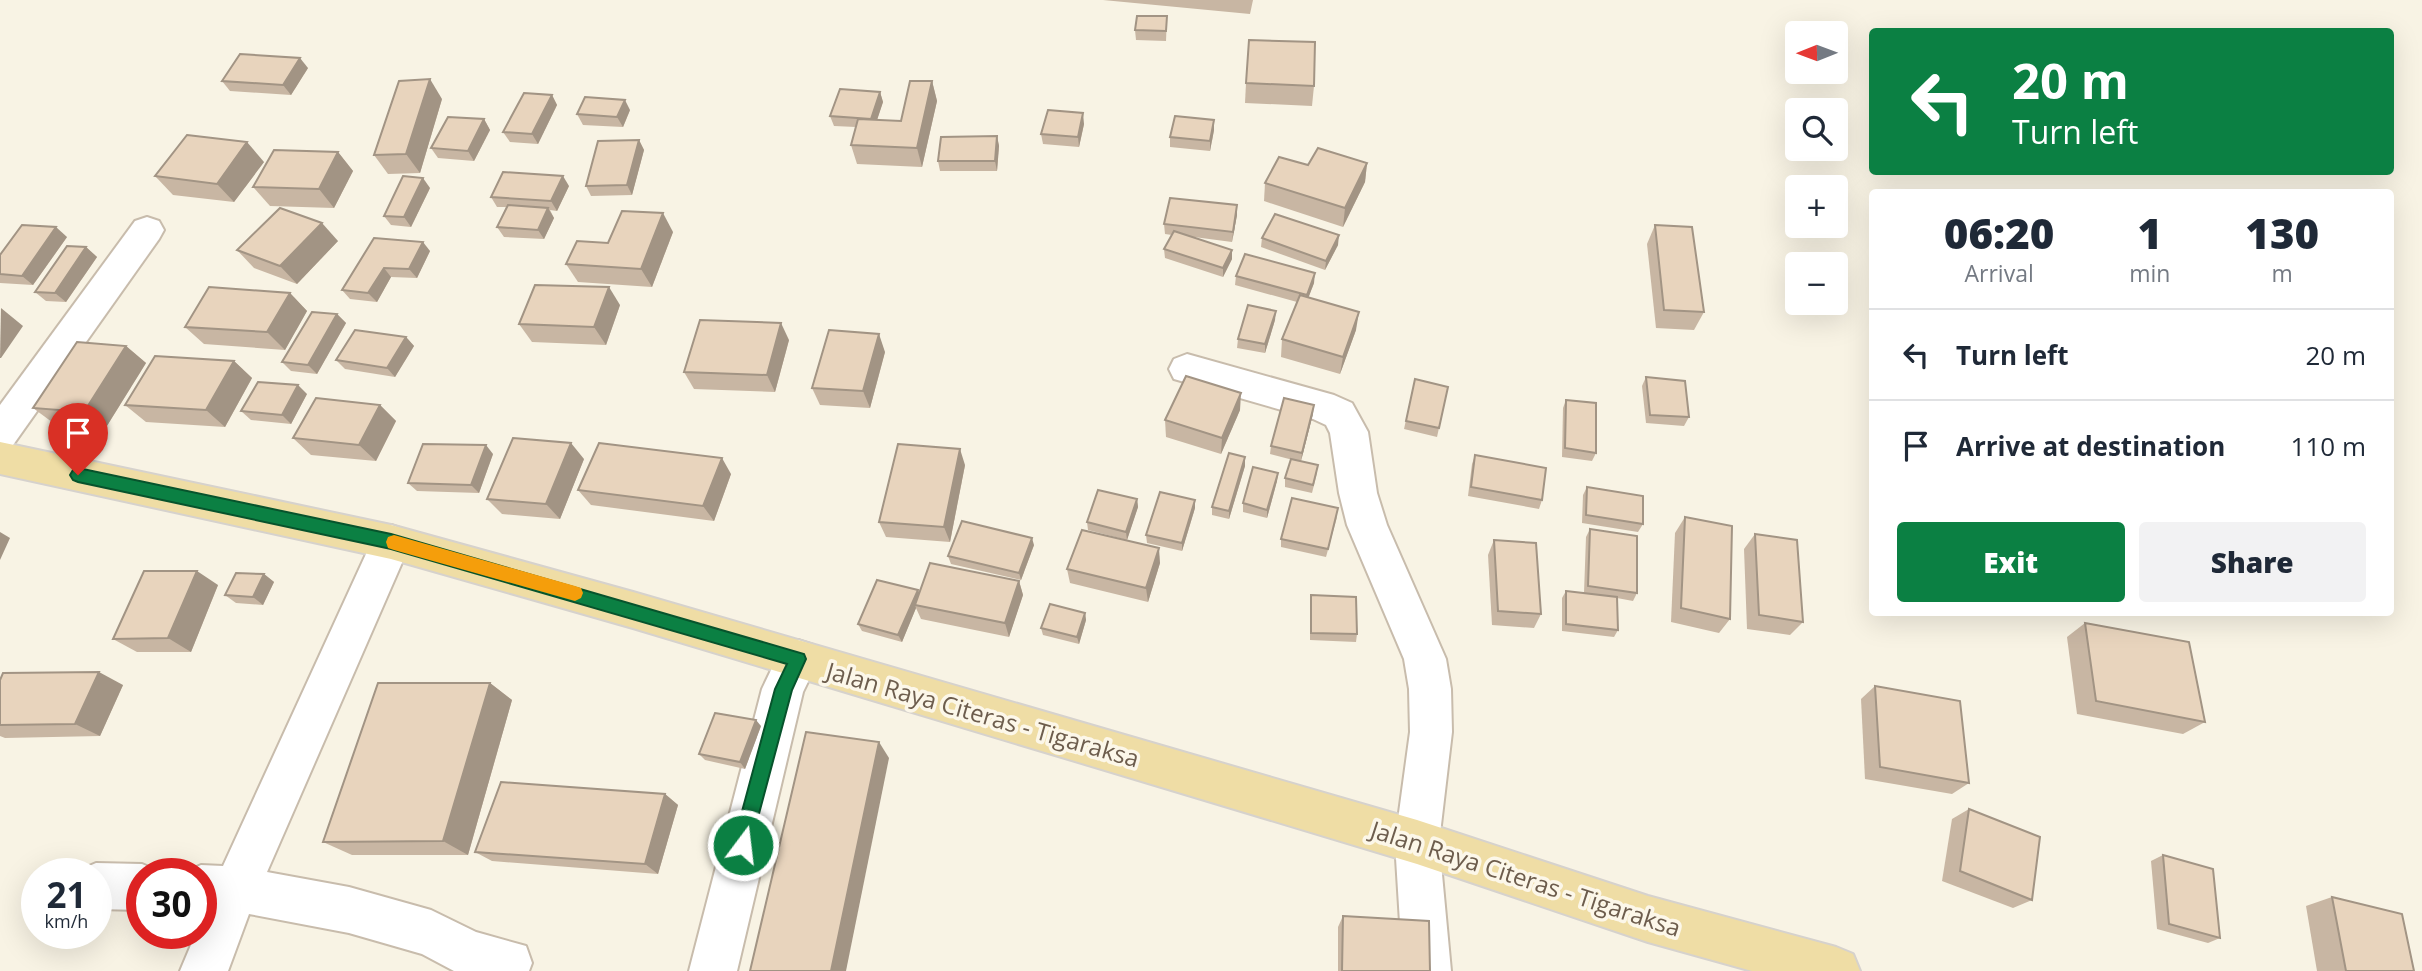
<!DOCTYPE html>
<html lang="en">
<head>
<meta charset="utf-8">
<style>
  :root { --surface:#fff; --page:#f2f2f3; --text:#1f2937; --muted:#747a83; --line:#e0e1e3; --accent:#0b8043 }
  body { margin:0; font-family:"Open Sans",sans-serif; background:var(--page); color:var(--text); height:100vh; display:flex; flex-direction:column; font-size:26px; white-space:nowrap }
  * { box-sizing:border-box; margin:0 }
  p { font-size:23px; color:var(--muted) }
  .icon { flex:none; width:38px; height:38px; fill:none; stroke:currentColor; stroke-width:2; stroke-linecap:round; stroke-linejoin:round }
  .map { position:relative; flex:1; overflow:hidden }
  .details { position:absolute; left:1869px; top:189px; width:525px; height:427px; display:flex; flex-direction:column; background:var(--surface); border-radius:7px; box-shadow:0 7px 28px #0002 }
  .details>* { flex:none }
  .top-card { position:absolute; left:1869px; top:28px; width:525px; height:147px; border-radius:7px; box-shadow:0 7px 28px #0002; background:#0b8043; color:#fff; overflow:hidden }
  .needle { width:46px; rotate:269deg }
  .fabs { position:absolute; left:1785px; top:21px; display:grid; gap:14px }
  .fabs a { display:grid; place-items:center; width:63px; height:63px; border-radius:7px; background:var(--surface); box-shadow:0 7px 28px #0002; font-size:35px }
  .speed { position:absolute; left:21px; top:858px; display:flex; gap:14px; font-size:35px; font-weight:700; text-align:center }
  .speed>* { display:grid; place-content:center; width:91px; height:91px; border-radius:50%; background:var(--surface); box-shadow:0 7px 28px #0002; line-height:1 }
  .speed small { font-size:18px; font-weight:400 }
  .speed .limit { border:10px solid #d22; background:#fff; color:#111 }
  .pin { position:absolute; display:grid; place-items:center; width:60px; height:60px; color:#fff; margin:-72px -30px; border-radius:50% 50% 50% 0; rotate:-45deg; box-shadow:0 0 7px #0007 }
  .pin .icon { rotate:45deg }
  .me { position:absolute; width:77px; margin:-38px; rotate:15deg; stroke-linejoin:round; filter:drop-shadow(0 0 5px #0008) }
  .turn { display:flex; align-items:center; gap:24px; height:147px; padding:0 28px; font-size:32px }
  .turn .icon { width:91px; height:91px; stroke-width:2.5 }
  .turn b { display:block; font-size:49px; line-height:60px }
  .eta { display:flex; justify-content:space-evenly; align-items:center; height:119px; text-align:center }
  .eta b { font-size:42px; font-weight:800; line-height:49px }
  .action { display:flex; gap:14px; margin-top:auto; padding:14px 28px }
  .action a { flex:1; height:80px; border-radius:7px; background:var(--accent); color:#fff; font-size:28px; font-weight:800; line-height:80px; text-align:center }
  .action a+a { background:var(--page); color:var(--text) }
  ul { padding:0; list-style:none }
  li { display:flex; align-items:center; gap:21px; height:91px; padding:0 28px; border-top:2px solid var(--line) }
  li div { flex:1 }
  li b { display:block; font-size:26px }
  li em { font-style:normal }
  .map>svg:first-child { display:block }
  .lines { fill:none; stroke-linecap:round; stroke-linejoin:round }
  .minor-casing { stroke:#c8bcac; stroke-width:4 }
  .major-casing { stroke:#d6d2cd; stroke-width:4 }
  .minor { fill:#fff; fill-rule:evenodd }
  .major { fill:#efdda5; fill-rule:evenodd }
  .wall { fill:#c8b6a3 }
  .shaded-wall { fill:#a29484 }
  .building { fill:#e8d4bd; stroke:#a29484; stroke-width:2 }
  .route { fill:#0b8043; stroke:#07532c; stroke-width:2 }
  .slow { fill:#f59e0b }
  .labels { text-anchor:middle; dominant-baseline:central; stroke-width:7; stroke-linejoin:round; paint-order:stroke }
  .street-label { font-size:24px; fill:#6d5d4d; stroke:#fcf7e9 }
</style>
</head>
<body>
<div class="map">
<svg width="2422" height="971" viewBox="0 0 2422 971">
  <rect width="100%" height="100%" fill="#f8f3e4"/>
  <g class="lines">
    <defs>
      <g id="minor">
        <polygon points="147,217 159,221 164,230 159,239 13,445 0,450 0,405 135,221"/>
        <polygon points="1187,354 1334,395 1352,403 1368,432 1377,493 1387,525 1446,659 1451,689 1452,732 1439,842 1451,971 1403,971 1395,842 1410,732 1409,689 1404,659 1347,525 1339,493 1330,433 1326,425 1313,419 1174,379 1169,369 1174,359"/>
        <polygon points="391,525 405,530 411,542 267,872 349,887 431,910 476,932 526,946 532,963 529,971 454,971 422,954 349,933 249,914 228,971 180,971 196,933 201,933 204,911 201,911 201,873 185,872 201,865 223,866 377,530"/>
        <polygon points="798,640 813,645 819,659 803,692 737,971 689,971 762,689 783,645"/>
        <polygon points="96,863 142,864 158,871 159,873 142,873 142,910 96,909 96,873 79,873 80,870"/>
      </g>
      <polygon id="major" points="0,442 391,525 633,592 1417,820 1648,896 1836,947 1853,954 1860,971 1752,971 1648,942 1417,864 633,628 391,559 0,474"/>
    </defs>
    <use href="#minor" class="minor-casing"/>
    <use href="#major" class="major-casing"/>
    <use href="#minor" class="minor"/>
    <use href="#major" class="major"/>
  </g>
  <g class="wall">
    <polygon points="1103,0 1253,0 1250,14"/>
    <polygon points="1167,16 1166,41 1136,40 1135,30"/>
    <polygon points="308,68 291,95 230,91 222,81"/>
    <polygon points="932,81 937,101 922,167 857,164 851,145 856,127 834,126 830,116 880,92 883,102 877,120 901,121"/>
    <polygon points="1246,83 1314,86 1312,106 1245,103"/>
    <polygon points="552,95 557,105 538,144 510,142 503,132"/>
    <polygon points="442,99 420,173 388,174 374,155"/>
    <polygon points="630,110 623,127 583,125 577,114"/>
    <polygon points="484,119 490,130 474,161 438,158 431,148"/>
    <polygon points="1084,124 1079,147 1043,144 1041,134"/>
    <polygon points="1214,130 1210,151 1170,147 1170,137"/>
    <polygon points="997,136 999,146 997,171 940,171 938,161"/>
    <polygon points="639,140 644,150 632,195 591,196 586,186"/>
    <polygon points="338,152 353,171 334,208 270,206 253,187"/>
    <polygon points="264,162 234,202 173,195 155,176"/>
    <polygon points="1367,163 1365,182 1343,227 1264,201 1265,183 1308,165"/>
    <polygon points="569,186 557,211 550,210 554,218 544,239 504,237 497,227 506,207 497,207 491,197"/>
    <polygon points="430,188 411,227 391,225 384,216"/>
    <polygon points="1237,205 1237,215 1232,242 1194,237 1232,259 1223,277 1165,258 1164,249 1172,235 1165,234 1164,224"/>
    <polygon points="1655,225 1704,312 1694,330 1656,328 1647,244"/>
    <polygon points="673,232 652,287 578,282 566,264 608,243"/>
    <polygon points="67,237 33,285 0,283 0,255"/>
    <polygon points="374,238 430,251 417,278 391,277 377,302 350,299 342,290"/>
    <polygon points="1262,238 1338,245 1325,270 1261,247"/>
    <polygon points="338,241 297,284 254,268 237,250"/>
    <polygon points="86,247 97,257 66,302 46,301 35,292"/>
    <polygon points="1236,276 1314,283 1308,298 1356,330 1340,374 1281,357 1282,339 1297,302 1235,285"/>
    <polygon points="290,293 307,311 285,350 204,344 185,327"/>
    <polygon points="620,305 606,345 532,342 519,324"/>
    <polygon points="337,314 346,323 317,374 291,371 282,362"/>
    <polygon points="1275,320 1265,353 1237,348 1238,339"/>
    <polygon points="406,337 414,346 395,377 345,369 336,360"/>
    <polygon points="789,340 775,392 694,389 684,372"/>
    <polygon points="126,346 146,363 105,429 56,425 33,408"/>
    <polygon points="885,352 870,408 820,405 812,388"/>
    <polygon points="234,361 252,378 225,427 146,422 125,405"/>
    <polygon points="1646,377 1689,417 1684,426 1646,423 1642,386"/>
    <polygon points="1415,379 1439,428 1437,437 1404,429"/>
    <polygon points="307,394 291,424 251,420 241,411"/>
    <polygon points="1566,400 1596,453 1592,461 1562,457 1563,408"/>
    <polygon points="380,405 396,421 376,461 311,455 293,438"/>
    <polygon points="1240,410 1221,454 1166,437 1165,420"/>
    <polygon points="1313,414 1301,461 1317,473 1312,493 1285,487 1285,478 1293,460 1270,454 1271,446"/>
    <polygon points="493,454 479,493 417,491 408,483"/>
    <polygon points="1475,455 1542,500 1539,509 1468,496 1472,464"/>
    <polygon points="1245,457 1245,466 1229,519 1212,515 1212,507"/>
    <polygon points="584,459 560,519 502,514 487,499"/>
    <polygon points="965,465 950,542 886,537 879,522"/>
    <polygon points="1278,473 1277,481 1267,518 1243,512 1243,503"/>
    <polygon points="731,474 714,521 591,505 578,490"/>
    <polygon points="1587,487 1643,524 1638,532 1582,523 1583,495"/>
    <polygon points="1137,499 1138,507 1127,540 1088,530 1087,522"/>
    <polygon points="1195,508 1182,551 1147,543 1146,535"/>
    <polygon points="1337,517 1326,557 1281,547 1281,539"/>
    <polygon points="1685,517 1730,619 1719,633 1671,622 1675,533"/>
    <polygon points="1590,529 1637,593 1633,601 1617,598 1618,630 1614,637 1562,631 1562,598 1566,591 1584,593 1586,537"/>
    <polygon points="1755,534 1803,622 1790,635 1747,629 1744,549"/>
    <polygon points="1494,540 1541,614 1534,628 1492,625 1488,555"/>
    <polygon points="1034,545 1021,580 951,564 948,556"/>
    <polygon points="1160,563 1148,602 1070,583 1067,569"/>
    <polygon points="264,574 274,582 263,605 236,603 225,595"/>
    <polygon points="1019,581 1023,595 1009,637 921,619 916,608 902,642 862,631 858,624 918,590 919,593"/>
    <polygon points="218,585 191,652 137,652 113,639"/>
    <polygon points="1311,595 1357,634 1356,642 1310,640 1310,603"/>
    <polygon points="1085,613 1086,620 1079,644 1043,635 1041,628"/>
    <polygon points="2085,623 2205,722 2183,734 2077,714 2067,637"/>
    <polygon points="0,680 123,685 100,736 5,738 0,736"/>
    <polygon points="490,683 512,700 468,855 352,855 323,842"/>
    <polygon points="1875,686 1969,783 1952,794 1865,779 1861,699"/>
    <polygon points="761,726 745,769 705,760 699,754"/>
    <polygon points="665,794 678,805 658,874 492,861 475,852"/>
    <polygon points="1969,809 2032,900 2013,908 1942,881 1952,819"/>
    <polygon points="2163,855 2220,938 2208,943 2157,929 2151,861"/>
    <polygon points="2332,897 2414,971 2317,971 2306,906"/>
    <polygon points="1343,916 1430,971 1338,971 1338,927"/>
  </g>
  <g class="shaded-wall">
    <polygon points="300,58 308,68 291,95 283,85"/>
    <polygon points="430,79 442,99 420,173 406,154"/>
    <polygon points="932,81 937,101 922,167 917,148"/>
    <polygon points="880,92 883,102 874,129 871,119"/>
    <polygon points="552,95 557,105 538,144 532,134"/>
    <polygon points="625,100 630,110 623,127 617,117"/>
    <polygon points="1083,113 1084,124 1079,147 1078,137"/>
    <polygon points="484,119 490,130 474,161 468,151"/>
    <polygon points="1214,120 1214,130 1210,151 1210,141"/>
    <polygon points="997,136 999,146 997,171 995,161"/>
    <polygon points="639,140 644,150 632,195 627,185"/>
    <polygon points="247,142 264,162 234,202 217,184"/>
    <polygon points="338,152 353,171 334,208 319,189"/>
    <polygon points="1367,163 1365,182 1343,227 1345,208"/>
    <polygon points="563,176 569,186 557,211 551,201"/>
    <polygon points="423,178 430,188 411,227 404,217"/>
    <polygon points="1237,205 1237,215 1232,242 1233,232"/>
    <polygon points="548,208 554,218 544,239 538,230"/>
    <polygon points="663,213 673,232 652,287 641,269"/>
    <polygon points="322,223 338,241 297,284 280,266"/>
    <polygon points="56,227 67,237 33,285 22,276"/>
    <polygon points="1339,235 1338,245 1325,270 1326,261"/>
    <polygon points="423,242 430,251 417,278 409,269"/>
    <polygon points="86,247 97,257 66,302 55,293"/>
    <polygon points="1232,250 1232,259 1223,277 1223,268"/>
    <polygon points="384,268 391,277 377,302 368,293"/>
    <polygon points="1315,273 1314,283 1306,304 1307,295"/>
    <polygon points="609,287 620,305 606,345 594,327"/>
    <polygon points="290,293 307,311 285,350 267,332"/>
    <polygon points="1,308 23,326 1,358 0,358"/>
    <polygon points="1276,311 1275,320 1265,353 1265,344"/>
    <polygon points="1359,312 1356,330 1340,374 1343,357"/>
    <polygon points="337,314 346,323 317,374 308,365"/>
    <polygon points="781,323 789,340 775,392 767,375"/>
    <polygon points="879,334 885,352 870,408 863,391"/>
    <polygon points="406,337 414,346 395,377 387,368"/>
    <polygon points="126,346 146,363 105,429 84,412"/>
    <polygon points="234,361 252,378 225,427 206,410"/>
    <polygon points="298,385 307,394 291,424 282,415"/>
    <polygon points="1241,393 1240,410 1221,454 1222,438"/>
    <polygon points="380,405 396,421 376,461 359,445"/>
    <polygon points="1314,405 1313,414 1301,461 1302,453"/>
    <polygon points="571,443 584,459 560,519 546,504"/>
    <polygon points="486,445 493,454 479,493 471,485"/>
    <polygon points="960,449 965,465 950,542 944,527"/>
    <polygon points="1245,457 1245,466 1229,519 1229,511"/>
    <polygon points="722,458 731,474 714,521 703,506"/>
    <polygon points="1278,473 1277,481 1267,518 1267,510"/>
    <polygon points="1137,499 1138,507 1127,540 1126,532"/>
    <polygon points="1195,500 1195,508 1182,551 1182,543"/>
    <polygon points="0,532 10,538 0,560"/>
    <polygon points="1032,538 1034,545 1021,580 1019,573"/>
    <polygon points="1159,548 1160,563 1148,602 1146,588"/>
    <polygon points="197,571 218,585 191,652 168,638"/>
    <polygon points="264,574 274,582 263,605 253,597"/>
    <polygon points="1019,581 1023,595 1009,637 1005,623"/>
    <polygon points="918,590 921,598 915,605 916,608 902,642 898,635"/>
    <polygon points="1085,613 1086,620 1079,644 1077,637"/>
    <polygon points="99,672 123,685 100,736 75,724"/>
    <polygon points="490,683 512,700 468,855 443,841"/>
    <polygon points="756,720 761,726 745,769 740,762"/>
    <polygon points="879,742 889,758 846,971 831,971"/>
    <polygon points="665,794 678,805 658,874 645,864"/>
  </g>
  <g class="building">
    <polygon points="1137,16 1167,16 1166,31 1135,30"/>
    <polygon points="1249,40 1315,42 1314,86 1246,83"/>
    <polygon points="240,54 300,58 283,85 222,81"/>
    <polygon points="430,79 406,154 374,155 399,81"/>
    <polygon points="910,81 932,81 917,148 851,145 858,119 901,121"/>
    <polygon points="840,89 880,92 871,119 830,116"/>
    <polygon points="524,93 552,95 532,134 503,132"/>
    <polygon points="585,97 625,100 617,117 577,114"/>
    <polygon points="1048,110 1083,113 1078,137 1041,134"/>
    <polygon points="1175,116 1214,120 1210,141 1170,137"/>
    <polygon points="448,117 484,119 468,151 431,148"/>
    <polygon points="187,135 247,142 217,184 155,176"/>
    <polygon points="997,136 995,161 938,161 941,137"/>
    <polygon points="639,140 627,185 586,186 598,141"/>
    <polygon points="1318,148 1367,163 1345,208 1265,183 1279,157 1308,165"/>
    <polygon points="274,150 338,152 319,189 253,187"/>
    <polygon points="503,172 563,176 551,201 491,197"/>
    <polygon points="403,176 423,178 404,217 384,216"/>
    <polygon points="1170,198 1237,205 1233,232 1164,224"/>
    <polygon points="508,205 548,208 538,230 497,227"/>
    <polygon points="280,208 322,223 280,266 237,250"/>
    <polygon points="622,211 663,213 641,269 566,264 577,241 608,243"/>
    <polygon points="1275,214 1339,235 1326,261 1262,238"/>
    <polygon points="22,225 56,227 22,276 0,274 0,255"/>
    <polygon points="1655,225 1692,227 1704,312 1664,310"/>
    <polygon points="1174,231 1232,250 1223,268 1164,249"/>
    <polygon points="374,238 423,242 409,269 384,268 368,293 342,290"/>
    <polygon points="67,246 86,247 55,293 35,292"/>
    <polygon points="1245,254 1315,273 1307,295 1236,276"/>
    <polygon points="535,285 609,287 594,327 519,324"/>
    <polygon points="209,287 290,293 267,332 185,327"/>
    <polygon points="1300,295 1359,312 1343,357 1282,339"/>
    <polygon points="1248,305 1276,311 1265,344 1238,339"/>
    <polygon points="312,312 337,314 308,365 282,362"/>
    <polygon points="700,320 781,323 767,375 684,372"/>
    <polygon points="355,330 406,337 387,368 336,360"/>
    <polygon points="829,330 879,334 863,391 812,388"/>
    <polygon points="77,342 126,346 84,412 33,408"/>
    <polygon points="155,356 234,361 206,410 125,405"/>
    <polygon points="1186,376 1241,393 1222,438 1165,420"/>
    <polygon points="1646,377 1685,381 1689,417 1650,415"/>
    <polygon points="1415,379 1448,387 1439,428 1406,421"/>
    <polygon points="258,382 298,385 282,415 241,411"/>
    <polygon points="316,398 380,405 359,445 293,438"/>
    <polygon points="1284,398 1314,405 1302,453 1271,446"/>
    <polygon points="1566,400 1596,403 1596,453 1565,448"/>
    <polygon points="513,438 571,443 546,504 487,499"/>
    <polygon points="599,443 722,458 703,506 578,490"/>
    <polygon points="423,444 486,445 471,485 408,483"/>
    <polygon points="898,444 960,449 944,527 879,522"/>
    <polygon points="1229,453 1245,457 1229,511 1212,507"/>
    <polygon points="1475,455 1546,468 1542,500 1471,487"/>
    <polygon points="1291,459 1318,465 1313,485 1285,478"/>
    <polygon points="1253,467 1278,473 1267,510 1243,503"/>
    <polygon points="1587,487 1643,496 1643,524 1586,515"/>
    <polygon points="1098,490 1137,499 1126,532 1087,522"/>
    <polygon points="1160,492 1195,500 1182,543 1146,535"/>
    <polygon points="1292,498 1338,508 1328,549 1281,539"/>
    <polygon points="1685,517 1732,526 1730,619 1681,608"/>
    <polygon points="962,521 1032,538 1019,573 948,556"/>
    <polygon points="1590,529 1637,536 1637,593 1588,586"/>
    <polygon points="1082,530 1159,548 1146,588 1067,569"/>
    <polygon points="1755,534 1797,540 1803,622 1759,615"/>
    <polygon points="1494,540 1536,543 1541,614 1498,611"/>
    <polygon points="930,563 1019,581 1005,623 915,605"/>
    <polygon points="144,571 197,571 168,638 113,639"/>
    <polygon points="236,573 264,574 253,597 225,595"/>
    <polygon points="877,580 918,590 898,635 858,624"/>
    <polygon points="1566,591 1617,597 1618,630 1566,624"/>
    <polygon points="1311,595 1356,597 1357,634 1311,633"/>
    <polygon points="1050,604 1085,613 1077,637 1041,628"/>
    <polygon points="2085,623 2189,642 2205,722 2096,701"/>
    <polygon points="99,672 75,724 0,725 0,680 3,673"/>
    <polygon points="378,683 490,683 443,841 323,842"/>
    <polygon points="1875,686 1960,701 1969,783 1880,767"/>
    <polygon points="715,713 756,720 740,762 699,754"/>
    <polygon points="806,732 879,742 831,971 750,971"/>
    <polygon points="501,782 665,794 645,864 475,852"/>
    <polygon points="1969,809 2040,837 2032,900 1960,871"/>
    <polygon points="2163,855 2213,869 2220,938 2169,924"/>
    <polygon points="2332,897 2402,914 2414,971 2346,971"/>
    <polygon points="1343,916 1429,921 1430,971 1342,971"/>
  </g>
  <polygon class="route" points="78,468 391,534 804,654 806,659 792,690 749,851 743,854 736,851 733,845 775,689 787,664 391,549 78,482 73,480 70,475 73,470"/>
  <polygon class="slow" points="394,535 575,586 581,588 583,593 581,598 575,601 394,550 388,548 386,542 388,537"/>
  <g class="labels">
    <g class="street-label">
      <text transform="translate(983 714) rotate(16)">Jalan Raya Citeras - Tigaraksa</text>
      <text transform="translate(1526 878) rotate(18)">Jalan Raya Citeras - Tigaraksa</text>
    </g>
  </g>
</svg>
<div class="fabs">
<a><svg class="needle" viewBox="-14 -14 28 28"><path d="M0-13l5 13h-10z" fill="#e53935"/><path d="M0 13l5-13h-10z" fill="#747a83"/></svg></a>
<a><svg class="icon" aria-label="search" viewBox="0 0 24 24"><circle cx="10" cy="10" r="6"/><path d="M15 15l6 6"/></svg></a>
<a>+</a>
<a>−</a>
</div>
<div class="speed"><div>21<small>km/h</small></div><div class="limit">30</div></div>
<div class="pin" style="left:78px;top:475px;background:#d93025"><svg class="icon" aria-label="arrive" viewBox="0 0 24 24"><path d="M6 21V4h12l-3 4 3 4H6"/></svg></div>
<svg class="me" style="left:743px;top:845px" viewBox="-20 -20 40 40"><circle r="17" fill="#0b8043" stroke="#fff" stroke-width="3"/><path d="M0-11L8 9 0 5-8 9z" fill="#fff"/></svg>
<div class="top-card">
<div class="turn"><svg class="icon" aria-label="left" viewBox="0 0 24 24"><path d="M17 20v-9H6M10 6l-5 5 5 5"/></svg><div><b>20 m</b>Turn left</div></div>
</div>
<section class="details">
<div class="eta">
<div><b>06:20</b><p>Arrival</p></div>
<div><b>1</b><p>min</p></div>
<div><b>130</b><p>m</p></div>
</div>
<ul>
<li><svg class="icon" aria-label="left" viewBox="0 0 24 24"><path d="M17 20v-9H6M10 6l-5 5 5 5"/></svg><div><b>Turn left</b></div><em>20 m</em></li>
<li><svg class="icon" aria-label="arrive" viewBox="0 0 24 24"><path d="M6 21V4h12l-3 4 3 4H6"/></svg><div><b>Arrive at destination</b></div><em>110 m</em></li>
</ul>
<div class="action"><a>Exit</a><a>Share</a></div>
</section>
</div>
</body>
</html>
